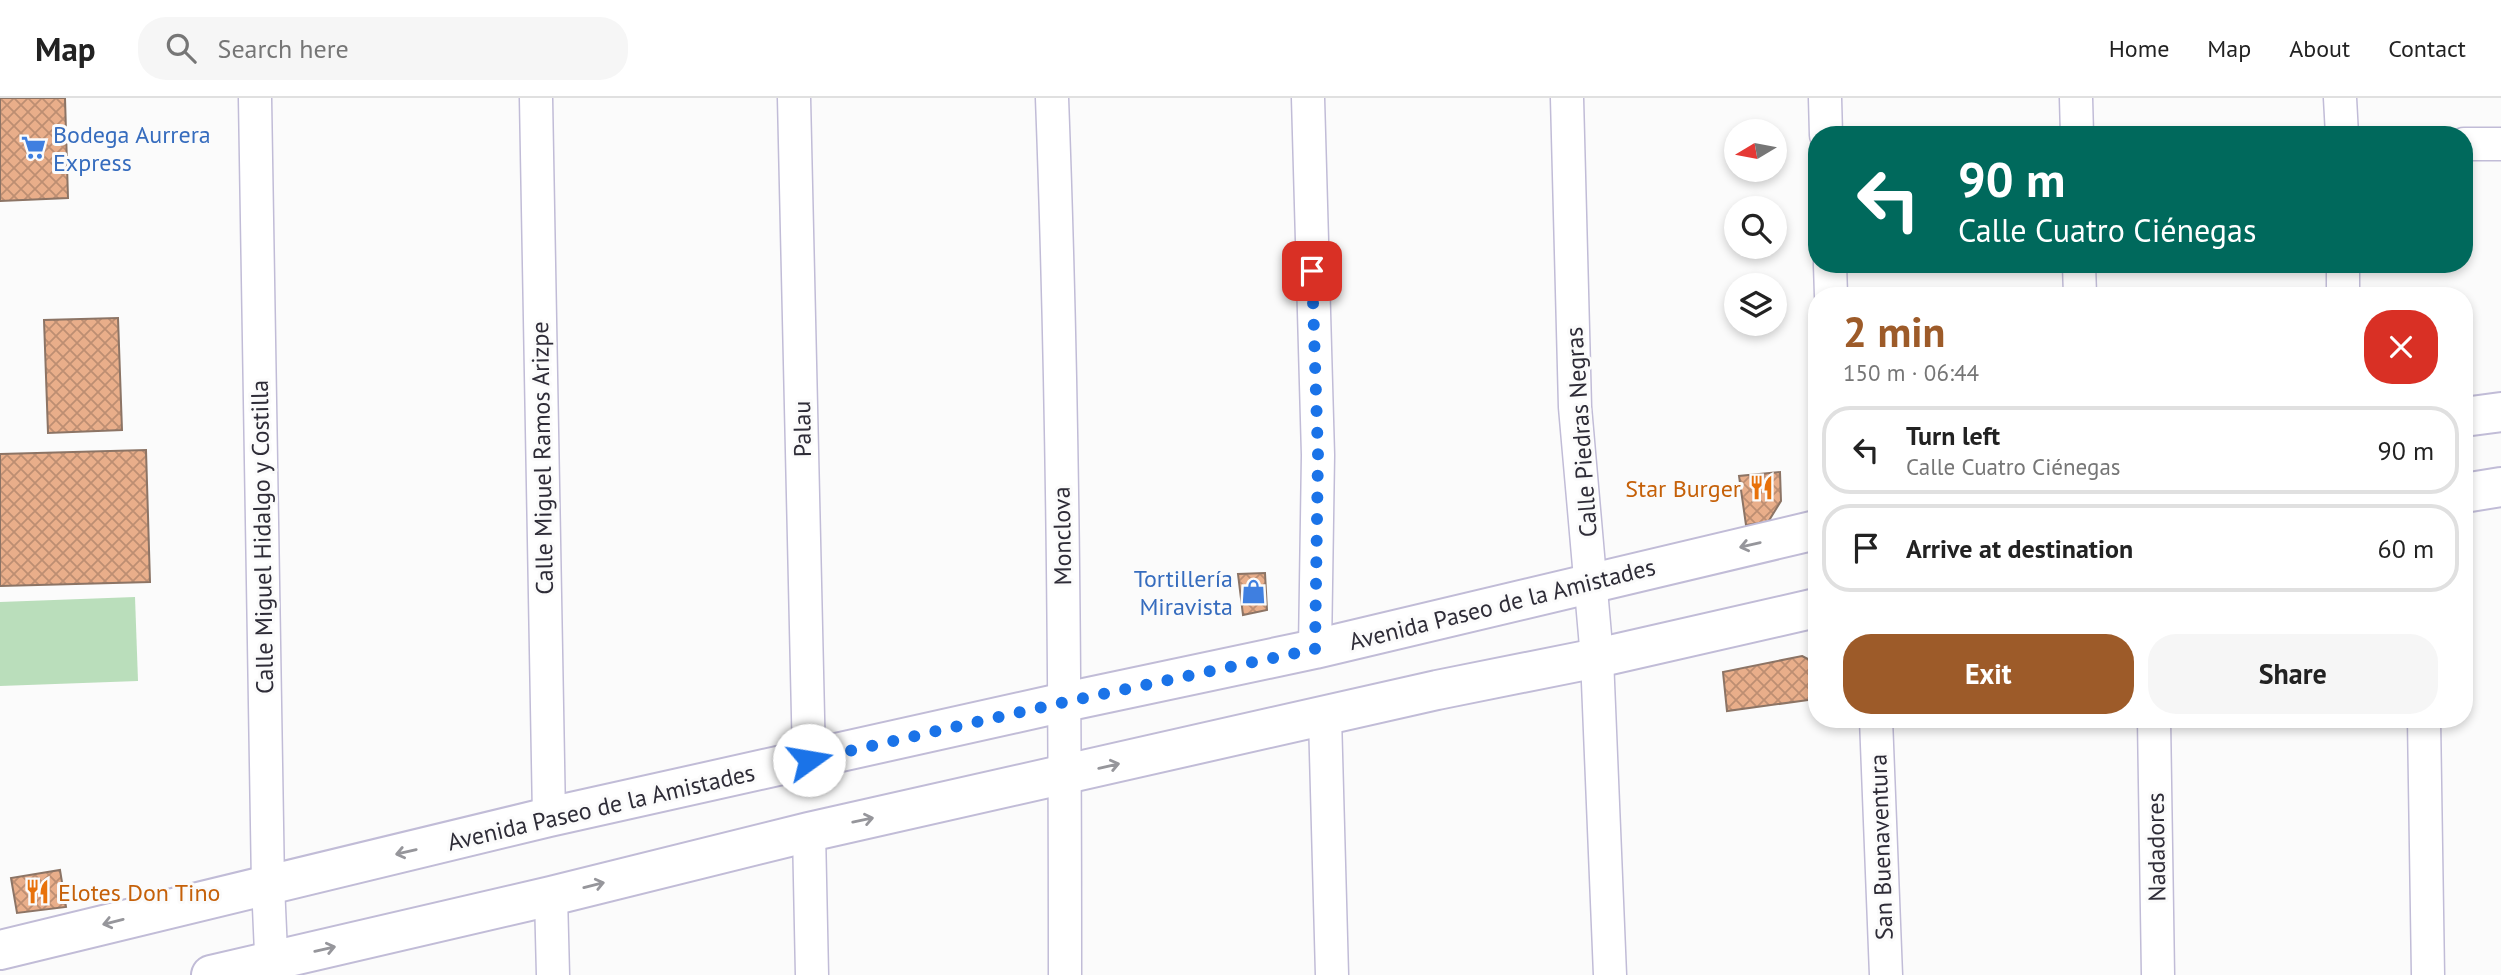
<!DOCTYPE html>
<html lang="en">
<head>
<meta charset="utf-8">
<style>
  :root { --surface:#fff; --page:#f6f6f6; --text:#222; --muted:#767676; --line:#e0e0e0; --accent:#9d5b29 }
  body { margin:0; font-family:"PT Sans",sans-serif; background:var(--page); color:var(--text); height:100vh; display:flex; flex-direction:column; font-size:26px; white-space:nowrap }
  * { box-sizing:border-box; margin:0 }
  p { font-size:23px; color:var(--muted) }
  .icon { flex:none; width:38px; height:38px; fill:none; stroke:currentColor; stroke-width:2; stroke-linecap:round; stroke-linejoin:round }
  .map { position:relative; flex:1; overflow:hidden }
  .sheet { position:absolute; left:1808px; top:189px; width:665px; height:441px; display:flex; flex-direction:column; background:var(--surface); border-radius:28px; box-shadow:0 4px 10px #0003 }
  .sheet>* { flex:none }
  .hud { position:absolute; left:1808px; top:28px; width:665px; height:147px; border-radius:28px; box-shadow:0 4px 10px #0003; background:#00695c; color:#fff; overflow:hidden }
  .needle { width:46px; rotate:260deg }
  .buttons { position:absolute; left:1724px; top:21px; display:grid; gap:14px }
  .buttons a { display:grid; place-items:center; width:63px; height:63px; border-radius:50%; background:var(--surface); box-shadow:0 4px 10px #0003; font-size:35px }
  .pin { position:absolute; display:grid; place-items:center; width:60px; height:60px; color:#fff; margin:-30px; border-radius:14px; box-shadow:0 4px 10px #0006 }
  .me { position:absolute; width:77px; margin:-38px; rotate:77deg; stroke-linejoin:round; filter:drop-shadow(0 0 5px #0008) }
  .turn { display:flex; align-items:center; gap:24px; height:147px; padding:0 35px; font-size:32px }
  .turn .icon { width:91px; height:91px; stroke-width:2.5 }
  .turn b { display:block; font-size:49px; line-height:60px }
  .round { display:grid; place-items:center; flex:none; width:74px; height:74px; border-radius:28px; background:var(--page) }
  .head { display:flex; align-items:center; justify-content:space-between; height:119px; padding:0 35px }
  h1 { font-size:42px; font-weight:800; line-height:52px; color:var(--accent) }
  .primary-button { display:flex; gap:14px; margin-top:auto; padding:14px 35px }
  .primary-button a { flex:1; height:80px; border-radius:28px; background:var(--accent); color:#fff; font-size:28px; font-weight:800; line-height:80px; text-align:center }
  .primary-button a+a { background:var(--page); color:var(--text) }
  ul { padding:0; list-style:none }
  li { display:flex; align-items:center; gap:21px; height:88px; margin:0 14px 10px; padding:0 21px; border:4px solid var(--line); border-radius:28px }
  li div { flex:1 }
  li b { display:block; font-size:26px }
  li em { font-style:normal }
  header { display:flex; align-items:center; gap:42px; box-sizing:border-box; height:98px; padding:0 35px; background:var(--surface); border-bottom:2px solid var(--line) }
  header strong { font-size:33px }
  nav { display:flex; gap:38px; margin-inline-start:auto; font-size:24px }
  .search { width:490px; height:63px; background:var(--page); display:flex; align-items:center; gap:18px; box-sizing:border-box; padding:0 24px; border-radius:28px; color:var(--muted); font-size:26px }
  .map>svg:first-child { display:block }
  .park { fill:#badebb }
  .building { fill:url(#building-cross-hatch); stroke:#8c7465; stroke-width:2 }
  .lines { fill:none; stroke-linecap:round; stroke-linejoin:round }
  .minor-casing { stroke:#c1bcd7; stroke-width:35 }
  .tertiary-casing { stroke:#c1bcd7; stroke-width:42 }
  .minor { stroke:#fff; stroke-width:32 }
  .tertiary { stroke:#fff; stroke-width:38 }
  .oneway { stroke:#96969b }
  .route { stroke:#1a73e8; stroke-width:12; stroke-dasharray:0 21.6 }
  .labels { text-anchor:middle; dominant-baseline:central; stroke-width:6; stroke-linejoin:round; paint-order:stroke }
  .shop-label { font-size:24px; fill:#366cbe; stroke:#fbfbfb; text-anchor:start }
  .street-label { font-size:24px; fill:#2e2c37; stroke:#fbfbfb }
  .food-label { font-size:24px; fill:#c56008; stroke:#fbfbfb; text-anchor:end }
</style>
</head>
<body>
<header>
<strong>Map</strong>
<div class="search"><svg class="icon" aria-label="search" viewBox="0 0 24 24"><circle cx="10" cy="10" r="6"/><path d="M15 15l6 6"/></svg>Search here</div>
<nav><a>Home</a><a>Map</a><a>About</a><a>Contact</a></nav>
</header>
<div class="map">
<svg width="2501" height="877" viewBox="0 0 2501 877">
  <defs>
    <pattern id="building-cross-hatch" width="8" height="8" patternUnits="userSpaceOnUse" patternTransform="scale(1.75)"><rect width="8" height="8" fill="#e9ae8a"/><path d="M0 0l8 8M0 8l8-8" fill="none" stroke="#bd8e72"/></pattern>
  </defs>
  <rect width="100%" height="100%" fill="#fbfbfb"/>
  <polygon class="park" points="135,499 138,583 0,588 0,504"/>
  <g class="building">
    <polygon points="0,0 65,0 68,100 0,103"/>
    <polygon points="118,220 122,332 48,335 44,222"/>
    <polygon points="146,352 150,484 0,488 0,356"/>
    <polygon points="1780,374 1781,403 1768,424 1746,427 1739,378"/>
    <polygon points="1265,475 1267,512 1243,517 1238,476"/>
    <polygon points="1802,558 1816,565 1816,601 1727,613 1723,574"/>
    <polygon points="60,772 66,809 17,815 11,780"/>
  </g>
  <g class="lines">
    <defs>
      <g id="minor">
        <polyline points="255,0 268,787 272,877"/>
        <polyline points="536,0 549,719"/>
        <polyline points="794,0 809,662"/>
        <path d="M1052,0C1063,292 1065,585 1065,877"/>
        <polyline points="1308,0 1318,357 1315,551"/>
        <polyline points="1567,0 1575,309 1597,560 1610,877"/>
        <polyline points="1825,0 1826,37"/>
        <polyline points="2076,0 2077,37"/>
        <polyline points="2340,0 2342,37"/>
        <polyline points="2464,46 2501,46"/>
        <polyline points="1830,166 1831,198"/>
        <polyline points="2079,166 2080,198"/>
        <polyline points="2343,166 2343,198"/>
        <polyline points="1325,619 1332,877"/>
        <polyline points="1876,621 1886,877"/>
        <polyline points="2154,621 2158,877"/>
        <polyline points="2424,621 2428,877"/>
        <polyline points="809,734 812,877"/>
        <polyline points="551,798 553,877"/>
      </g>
      <g id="tertiary">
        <polyline points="2464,319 2501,314"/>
        <polyline points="2464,395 2501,389"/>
        <polyline points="0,852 549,719 1065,604 1315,551 1816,432"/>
        <polyline points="211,877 551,798 809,734 1437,592 1597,560 1816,510"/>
      </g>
    </defs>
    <use href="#minor" class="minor-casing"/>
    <use href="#tertiary" class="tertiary-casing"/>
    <use href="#minor" class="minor"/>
    <use href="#tertiary" class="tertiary"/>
  </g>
  <defs><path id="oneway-shaft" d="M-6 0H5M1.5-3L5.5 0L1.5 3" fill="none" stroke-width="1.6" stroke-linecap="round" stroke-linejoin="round" transform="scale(1.75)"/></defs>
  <g class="oneway">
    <use href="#oneway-shaft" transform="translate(1750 447) rotate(167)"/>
    <use href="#oneway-shaft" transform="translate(1109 668) rotate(-13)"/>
    <use href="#oneway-shaft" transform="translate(863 722) rotate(-12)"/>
    <use href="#oneway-shaft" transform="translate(406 754) rotate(167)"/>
    <use href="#oneway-shaft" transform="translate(594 787) rotate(-14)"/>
    <use href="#oneway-shaft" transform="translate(113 824) rotate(166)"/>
    <use href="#oneway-shaft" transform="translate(325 851) rotate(-13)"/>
  </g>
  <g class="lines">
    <polyline class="route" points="809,662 1065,604 1315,551 1318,357 1312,173"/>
  </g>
  <defs>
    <symbol id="supermarket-bare" viewBox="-9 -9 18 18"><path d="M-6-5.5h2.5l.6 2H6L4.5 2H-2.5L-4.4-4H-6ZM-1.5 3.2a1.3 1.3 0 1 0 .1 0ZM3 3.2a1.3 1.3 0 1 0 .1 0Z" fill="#3f7fe0" stroke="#fbfbfb" stroke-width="2.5" paint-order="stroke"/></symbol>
    <symbol id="restaurant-bare" viewBox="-9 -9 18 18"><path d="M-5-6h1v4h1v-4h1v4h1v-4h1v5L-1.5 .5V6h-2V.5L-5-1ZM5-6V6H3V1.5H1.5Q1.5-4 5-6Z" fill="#e8710a" stroke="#fbfbfb" stroke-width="2.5" paint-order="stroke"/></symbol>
    <symbol id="shop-bare" viewBox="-9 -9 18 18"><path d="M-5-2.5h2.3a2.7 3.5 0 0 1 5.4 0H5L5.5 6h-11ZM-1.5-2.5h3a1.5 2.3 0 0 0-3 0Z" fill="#3f7fe0" stroke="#fbfbfb" stroke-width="2.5" paint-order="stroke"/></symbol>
  </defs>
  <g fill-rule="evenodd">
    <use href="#supermarket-bare" x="16" y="32" width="35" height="35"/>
    <use href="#restaurant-bare" x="1744" y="372" width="35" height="35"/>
    <use href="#shop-bare" x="1236" y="476" width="35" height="35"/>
    <use href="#restaurant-bare" x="20" y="776" width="35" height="35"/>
  </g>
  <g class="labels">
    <g class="shop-label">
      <text x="53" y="36">Bodega Aurrera<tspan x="53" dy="28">Express</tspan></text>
      <text x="1233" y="480" text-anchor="end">Tortillería<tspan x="1233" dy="28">Miravista</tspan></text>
    </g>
    <g class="street-label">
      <text transform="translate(802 331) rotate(-91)">Palau</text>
      <text transform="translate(1581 334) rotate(-94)">Calle Piedras Negras</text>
      <text transform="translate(542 360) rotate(-91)">Calle Miguel Ramos Arizpe</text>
      <text transform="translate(1062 438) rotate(-91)">Monclova</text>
      <text transform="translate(262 439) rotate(-91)">Calle Miguel Hidalgo y Costilla</text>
      <text transform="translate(1502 506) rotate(-14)">Avenida Paseo de la Amistades</text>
      <text transform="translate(601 709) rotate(-13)">Avenida Paseo de la Amistades</text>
      <text transform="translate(1881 749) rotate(-92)">San Buenaventura</text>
      <text transform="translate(2156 749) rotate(-91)">Nadadores</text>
    </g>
    <g class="food-label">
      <text x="1741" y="390">Star Burger</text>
      <text x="58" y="794" text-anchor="start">Elotes Don Tino</text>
    </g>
  </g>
</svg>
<div class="buttons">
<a><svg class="needle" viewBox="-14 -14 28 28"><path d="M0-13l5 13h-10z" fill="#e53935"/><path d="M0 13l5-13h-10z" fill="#767676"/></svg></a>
<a><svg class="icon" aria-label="search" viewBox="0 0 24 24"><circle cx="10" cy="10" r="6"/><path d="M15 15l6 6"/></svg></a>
<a><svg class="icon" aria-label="layers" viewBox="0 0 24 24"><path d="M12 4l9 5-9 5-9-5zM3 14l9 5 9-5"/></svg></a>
</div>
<div class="pin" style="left:1312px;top:173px;background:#d93025"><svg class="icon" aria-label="arrive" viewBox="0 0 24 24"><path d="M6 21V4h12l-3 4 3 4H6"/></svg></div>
<svg class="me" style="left:809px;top:662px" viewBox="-20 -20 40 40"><circle r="19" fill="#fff"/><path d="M0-13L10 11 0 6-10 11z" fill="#1a73e8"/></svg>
<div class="hud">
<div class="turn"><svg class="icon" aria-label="left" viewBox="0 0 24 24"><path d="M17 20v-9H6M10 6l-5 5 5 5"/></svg><div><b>90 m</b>Calle Cuatro Ciénegas</div></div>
</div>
<section class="sheet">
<div class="head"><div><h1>2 min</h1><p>150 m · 06:44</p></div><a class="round" style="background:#d93025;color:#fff"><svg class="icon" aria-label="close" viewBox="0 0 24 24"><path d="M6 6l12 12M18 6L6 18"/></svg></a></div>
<ul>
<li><svg class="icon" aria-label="left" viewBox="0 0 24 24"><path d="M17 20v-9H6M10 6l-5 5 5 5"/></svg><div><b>Turn left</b><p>Calle Cuatro Ciénegas</p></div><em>90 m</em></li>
<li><svg class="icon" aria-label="arrive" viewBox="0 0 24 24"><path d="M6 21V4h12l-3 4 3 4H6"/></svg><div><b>Arrive at destination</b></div><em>60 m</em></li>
</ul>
<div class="primary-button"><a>Exit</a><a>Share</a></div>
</section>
</div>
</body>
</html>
